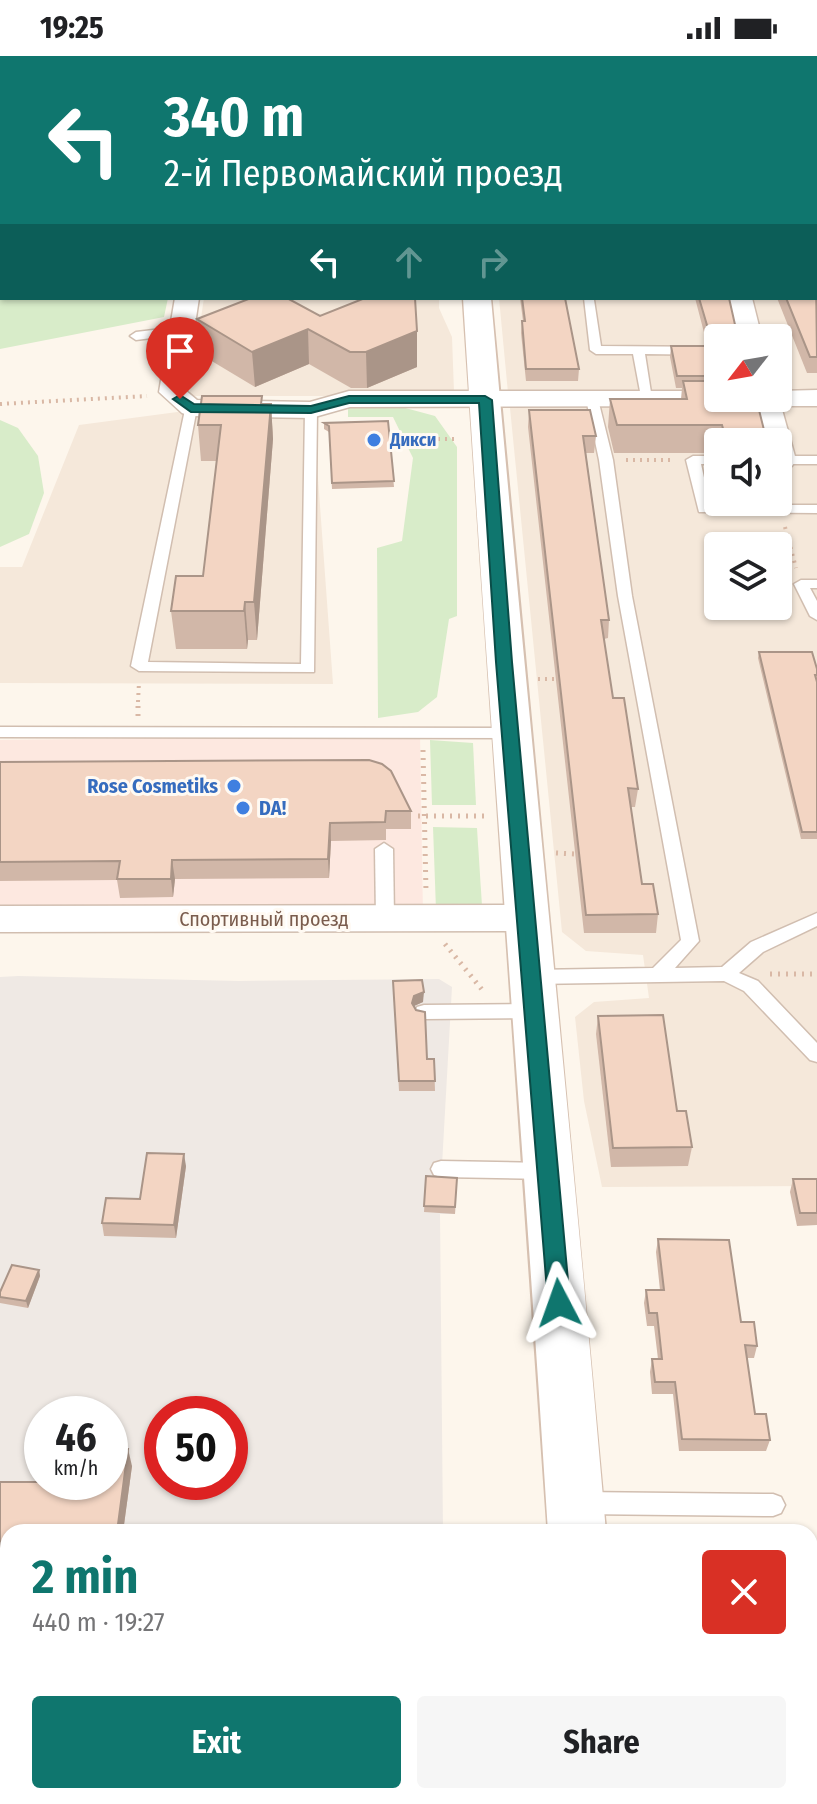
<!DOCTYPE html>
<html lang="en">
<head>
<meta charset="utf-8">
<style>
  :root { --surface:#fff; --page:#f6f6f6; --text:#202124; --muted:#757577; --accent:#0f766e }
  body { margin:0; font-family:"Fira Sans Condensed",sans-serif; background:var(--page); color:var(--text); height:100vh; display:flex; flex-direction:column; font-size:30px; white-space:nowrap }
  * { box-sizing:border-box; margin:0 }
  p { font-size:26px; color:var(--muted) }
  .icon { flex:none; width:44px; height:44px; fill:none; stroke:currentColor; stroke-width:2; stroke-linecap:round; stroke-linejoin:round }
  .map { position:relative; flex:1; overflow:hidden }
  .drawer { position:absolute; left:0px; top:1468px; width:818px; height:280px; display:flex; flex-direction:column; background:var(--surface); border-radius:24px 24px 0 0; box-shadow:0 2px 6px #0004 }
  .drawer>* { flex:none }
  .banner { position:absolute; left:0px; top:0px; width:818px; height:244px; box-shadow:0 2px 6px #0004; background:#0f766e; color:#fff; overflow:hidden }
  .needle { width:52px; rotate:239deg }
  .fabs { position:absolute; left:704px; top:268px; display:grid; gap:16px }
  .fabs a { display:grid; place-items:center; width:88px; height:88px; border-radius:8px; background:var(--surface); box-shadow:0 2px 6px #0004; font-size:40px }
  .speed { position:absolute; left:24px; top:1340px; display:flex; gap:16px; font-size:40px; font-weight:700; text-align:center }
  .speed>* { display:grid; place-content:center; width:104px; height:104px; border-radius:50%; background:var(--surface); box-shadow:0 2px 6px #0004; line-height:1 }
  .speed small { font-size:20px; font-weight:400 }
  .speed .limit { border:12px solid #d22; background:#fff; color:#111 }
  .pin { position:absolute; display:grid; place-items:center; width:68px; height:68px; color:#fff; margin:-82px -34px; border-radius:50% 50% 50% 0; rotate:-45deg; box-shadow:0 0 8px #0007 }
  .pin .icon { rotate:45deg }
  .me { position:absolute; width:88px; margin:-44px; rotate:356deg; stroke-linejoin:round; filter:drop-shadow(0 0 6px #0008) }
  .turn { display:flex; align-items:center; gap:28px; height:168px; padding:0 32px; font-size:36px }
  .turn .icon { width:104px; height:104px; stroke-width:2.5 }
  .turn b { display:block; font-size:56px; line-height:68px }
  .lanes { display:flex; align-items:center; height:76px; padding:0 32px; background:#0003; justify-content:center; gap:40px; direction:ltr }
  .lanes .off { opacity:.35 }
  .round { display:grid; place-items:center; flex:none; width:84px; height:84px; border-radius:8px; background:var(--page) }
  .overview { display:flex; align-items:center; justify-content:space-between; height:136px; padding:0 32px }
  h1 { font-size:48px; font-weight:700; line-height:60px; color:var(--accent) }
  .button { display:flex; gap:16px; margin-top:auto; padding:16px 32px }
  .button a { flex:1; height:92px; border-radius:8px; background:var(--accent); color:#fff; font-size:32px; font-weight:700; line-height:92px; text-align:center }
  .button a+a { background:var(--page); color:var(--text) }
  .status { display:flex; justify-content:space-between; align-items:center; height:56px; padding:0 40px; background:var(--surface); direction:ltr }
  .status svg { height:22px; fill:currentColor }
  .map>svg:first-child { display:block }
  .residential { fill:#f5e8da; fill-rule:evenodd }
  .commercial { fill:#fde8e0 }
  .industrial { fill:#efe9e4; fill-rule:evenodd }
  .green { fill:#d8ecc9 }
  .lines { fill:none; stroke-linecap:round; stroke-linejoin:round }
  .lane-casing { stroke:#d1beb0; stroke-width:3 }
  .street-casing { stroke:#d1beb0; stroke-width:3 }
  .secondary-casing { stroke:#d6c0b0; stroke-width:3 }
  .path-far3 { stroke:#d9b8a5; stroke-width:3; stroke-dasharray:1 4; stroke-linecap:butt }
  .path-far2 { stroke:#d9b8a5; stroke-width:4; stroke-dasharray:2 5; stroke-linecap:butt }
  .path-far1 { stroke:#d9b8a5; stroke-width:5; stroke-dasharray:2 6; stroke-linecap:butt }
  .path { stroke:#d9b8a5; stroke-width:7; stroke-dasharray:3 8; stroke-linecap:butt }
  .lane { fill:#fff; fill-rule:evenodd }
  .street { fill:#fff; fill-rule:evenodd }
  .secondary { fill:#fff; fill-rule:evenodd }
  .wall { fill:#d1b7a8 }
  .shaded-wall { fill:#aa9588 }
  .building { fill:#f3d5c3; stroke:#aa9588; stroke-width:2 }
  .route { fill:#0f766e; stroke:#0a4d48; stroke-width:2 }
  .shop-dot { fill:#3f7fe0; stroke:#fffaf3; stroke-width:3 }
  .labels { text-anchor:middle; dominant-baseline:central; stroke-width:6; stroke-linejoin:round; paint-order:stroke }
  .far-shop-label { font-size:18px; font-weight:bold; fill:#366cbe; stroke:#fffaf3; text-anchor:start }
  .shop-label { font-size:20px; font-weight:bold; fill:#366cbe; stroke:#fffaf3; text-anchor:end }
  .street-label { font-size:20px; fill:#7a5c4d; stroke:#fffaf3 }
</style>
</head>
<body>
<div class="status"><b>19:25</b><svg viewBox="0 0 49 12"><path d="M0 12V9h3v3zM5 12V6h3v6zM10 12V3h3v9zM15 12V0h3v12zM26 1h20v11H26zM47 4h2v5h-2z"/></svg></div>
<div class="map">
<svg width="817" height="1748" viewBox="0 0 817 1748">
  <rect width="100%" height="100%" fill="#fdf6ec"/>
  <g class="residential">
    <polygon points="817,115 817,336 779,336 778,282 763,282 751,242 816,242"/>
    <polygon points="204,242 439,242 439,252 452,281 454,336 435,340 189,340"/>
    <polygon points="499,242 729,242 718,282 718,337 508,337"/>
    <path d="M779,348L817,349V1130L602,1131L584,1045L575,961L594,946L649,942L643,899L586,895L562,876L510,352L518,349H757L718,386V446H778V408H795ZM718,490H778V550H718Z"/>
    <polygon points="313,354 333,628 0,627 0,511 22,511 79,369 185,355"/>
  </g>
  <polygon class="commercial" points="420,679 423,860 0,855 0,684"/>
  <path class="industrial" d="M18,920L239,925L439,923L452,931L441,1127L457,1128L455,1158H440L443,1476H8V1740H446V1748H0V921ZM42,1358H110V1426H42ZM162,1358H230V1426H162Z"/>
  <g class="green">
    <polygon points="0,0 216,0 2,2 2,242 168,242 164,261 0,293"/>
    <polygon points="348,349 398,350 435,360 457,391 457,560 449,563 437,641 418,656 378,662 377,492 402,485 413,402 393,361 348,361"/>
    <polygon points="0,364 18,372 38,400 44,437 29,478 0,491"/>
    <polygon points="430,684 473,687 476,749 432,749"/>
    <polygon points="433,771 477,772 482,850 436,854"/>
  </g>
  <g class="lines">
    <defs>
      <g id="lane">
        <rect x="276" y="0" width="10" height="2"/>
        <polygon points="368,0 378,0 367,2"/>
        <rect x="537" y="0" width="10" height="2"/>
        <rect x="816" y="134" width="1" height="6"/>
        <rect x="816" y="192" width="1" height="9"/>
        <polygon points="584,242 594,244 601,290 718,291 718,299 645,298 652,343 642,346 633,298 596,298 590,294"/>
        <polygon points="179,271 183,272 183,278 136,284 130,280 136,276"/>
        <polygon points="592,339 598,343 613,404 632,540 699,885 675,912 722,911 751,886 817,857 817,870 763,896 739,917 758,925 817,987 817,1006 810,1004 744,935 724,925 533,928 524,921 533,914 653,912 681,884 618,540 599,404 586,343"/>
        <polygon points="186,349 197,352 148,606 301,608 305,354 311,350 317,354 314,616 139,615 131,610"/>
        <polygon points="718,400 718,408 701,408 710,449 817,449 817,457 699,456 686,404 693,400"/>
        <rect x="778" y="400" width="39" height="8"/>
        <polygon points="801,524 817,524 817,532 810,532 817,545 817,564 810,560 794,528"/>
        <polygon points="0,671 512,672 520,677 512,682 0,681"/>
        <polygon points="384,787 393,793 394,863 385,869 376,863 375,793"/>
        <polygon points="533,948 540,950 542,955 540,960 533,962 424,963 417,961 415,956 417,951 424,949"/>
        <polygon points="441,1105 546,1107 553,1109 556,1115 553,1121 546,1123 441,1121 434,1119 431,1113 434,1107"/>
        <polygon points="580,1436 773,1438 781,1441 785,1449 781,1457 773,1460 580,1458 572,1455 568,1447 572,1439"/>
      </g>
      <g id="street">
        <rect x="226" y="0" width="18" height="2"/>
        <rect x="662" y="0" width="18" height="2"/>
        <rect x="816" y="198" width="1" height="14"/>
        <polygon points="175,242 199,242 185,334 197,344 310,346 349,335 718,335 718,342 778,342 778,335 817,334 817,350 781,350 796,404 792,410 778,411 778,386 765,386 755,350 350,351 311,362 191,360 182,357 159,336"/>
        <polygon points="728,242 752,242 762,282 738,282"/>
        <polygon points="527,849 540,853 545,862 540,871 527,875 0,876 0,850"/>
      </g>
      <g id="secondary">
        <rect x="447" y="0" width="22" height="2"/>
        <path d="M463,242H491C527,654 571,1064 606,1476H548C522,1064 488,654 463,242Z"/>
        <rect x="567" y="1740" width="66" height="8"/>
      </g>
    </defs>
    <use href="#lane" class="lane-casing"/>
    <use href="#street" class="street-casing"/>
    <use href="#secondary" class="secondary-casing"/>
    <polyline class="path-far3" points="0,140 2,133"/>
    <g class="path-far2">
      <polyline points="0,348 147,340"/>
      <polyline points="389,383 459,383"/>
      <polyline points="626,404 672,404"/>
      <polyline points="785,471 796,512"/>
      <polyline points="538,623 557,623"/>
      <polyline points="138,646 139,626"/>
    </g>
    <g class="path-far1">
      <polyline points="138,660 138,644"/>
      <polyline points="423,694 426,836"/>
      <polyline points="418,760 485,760"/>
      <polyline points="556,797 575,798"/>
      <polyline points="445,888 484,936"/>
      <polyline points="770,918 817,918"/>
    </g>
    <polyline class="path" points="754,1740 755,1748"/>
    <use href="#lane" class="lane"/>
    <use href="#street" class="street"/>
    <use href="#secondary" class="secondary"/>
  </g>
  <g class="wall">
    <polygon points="817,228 817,317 807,317 777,242 816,242"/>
    <polygon points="520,242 565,242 579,313 578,325 526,325 521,277 522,265 523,265"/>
    <polygon points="695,242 729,242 738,282 718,282 718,289 707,288"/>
    <polygon points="320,260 417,275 417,311 367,332 351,332 309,308 255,331 200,298 197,263"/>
    <polygon points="671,290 718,290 718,342 767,386 718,386 718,426 715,411 716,397 614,397 608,371 610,343 681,343 682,332 676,332 670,301"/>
    <polygon points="262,340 262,348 271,348 273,383 257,584 248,584 247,593 176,593 171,555 203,520 217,405 201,405 198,369"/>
    <polygon points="529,354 596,380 594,397 586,397 609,564 608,582 604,583 613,642 638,733 635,751 631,751 642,828 658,858 656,877 584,877 528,371"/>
    <polygon points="388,365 394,431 332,433 329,376 324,373 324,367"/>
    <polygon points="759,596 817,613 817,783 801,783 758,602"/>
    <polygon points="0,706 411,755 411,773 386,773 386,784 331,785 329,822 175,823 173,841 120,842 117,824 0,825"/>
    <polygon points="394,935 423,946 414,950 427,1003 434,1003 435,1035 399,1035"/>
    <polygon points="598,960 677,1055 692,1091 688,1110 611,1111 596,978"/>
    <polygon points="186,1110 176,1182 104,1180 102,1167"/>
    <polygon points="426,1120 457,1122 455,1158 424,1156"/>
    <polygon points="793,1123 817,1123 817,1169 797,1170 790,1136"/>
    <polygon points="658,1183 741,1266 757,1290 754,1302 747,1302 755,1358 770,1384 766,1395 679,1395 673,1338 652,1338 650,1316 652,1303 658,1303 654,1270 647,1270 644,1247 646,1234 660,1234 656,1196"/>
    <polygon points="39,1214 40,1220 28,1252 0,1247 0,1236"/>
    <polygon points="132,1410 123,1476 8,1476 8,1589 0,1588 0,1426 48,1427"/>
    <polygon points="772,1740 810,1740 817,1748 774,1748"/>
  </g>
  <g class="shaded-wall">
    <polygon points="308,273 309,308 255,331 252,296"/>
    <polygon points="417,275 417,311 367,332 366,296"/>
    <polygon points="271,348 273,383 257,584 254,546"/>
    <polygon points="245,546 248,584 247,593 244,555"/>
    <polygon points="330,767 331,785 329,822 328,803"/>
    <polygon points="172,804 175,823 173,841 171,823"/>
    <polygon points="424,936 423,946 414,950 412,947 414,940"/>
    <polygon points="184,1098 186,1110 176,1182 174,1169"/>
    <polygon points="39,1214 40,1220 28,1252 26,1245"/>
    <polygon points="128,1393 132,1410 123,1476 117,1476"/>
    <polygon points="8,1543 8,1587 3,1573"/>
  </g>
  <g class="building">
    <polygon points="245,0 271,0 271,2 244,2"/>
    <rect x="377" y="0" width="36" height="2"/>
    <rect x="494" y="0" width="28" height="2"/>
    <polygon points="755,0 817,0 817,22 816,2 756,2"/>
    <polygon points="816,50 817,50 816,119"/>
    <polygon points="816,225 817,301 810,301 786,242 816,242"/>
    <polygon points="251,242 287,242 320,260 365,242 415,242 417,275 366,296 350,296 308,273 252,296 197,263"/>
    <polygon points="522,242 565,242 579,313 526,313 522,265 525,265"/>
    <polygon points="699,242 729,242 738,282 722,282 722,277 709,276"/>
    <polygon points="671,290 718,290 718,320 677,320"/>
    <polygon points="683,325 718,325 718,342 756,342 767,386 719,386 718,383 725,380 722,369 617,369 610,343 687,343"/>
    <polygon points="202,340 262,340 261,348 271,348 254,546 245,546 244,555 171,555 176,520 203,520 221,369 198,369"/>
    <polygon points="529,354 590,354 596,380 583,380 609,564 601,564 613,642 624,642 638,733 628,732 642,828 653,828 658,858 586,859"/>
    <polygon points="388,365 394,425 332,427 329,370 324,367"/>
    <polygon points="759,596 812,596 817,613 817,619 815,619 817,626 817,776 802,776"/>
    <polygon points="369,704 382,708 391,715 411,755 386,755 385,766 330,767 328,803 172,804 171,823 117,823 120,805 0,806 0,706"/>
    <polygon points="422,924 424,936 414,940 412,947 416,954 425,956 427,1003 434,1003 435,1025 399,1025 393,925"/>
    <polygon points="663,959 677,1055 686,1055 692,1091 613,1092 598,960"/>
    <polygon points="147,1097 184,1098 174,1169 102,1167 106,1142 140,1143"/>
    <polygon points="426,1120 457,1122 455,1151 424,1150"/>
    <polygon points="793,1123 817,1123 817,1157 800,1157"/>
    <polygon points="658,1183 729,1184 741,1266 754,1266 757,1290 745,1289 755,1358 766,1358 770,1384 682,1383 675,1326 655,1326 652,1303 662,1303 657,1257 649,1257 646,1234 664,1234"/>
    <polygon points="12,1209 39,1214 26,1245 0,1241 0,1236"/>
    <polygon points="110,1393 128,1393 117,1476 8,1476 8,1543 3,1573 0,1573 0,1426 110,1426"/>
    <polygon points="810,1526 813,1526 817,1551 817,1748 779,1748 778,1740 810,1740"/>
    <rect x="452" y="1740" width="45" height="8"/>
  </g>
  <polygon class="route" points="180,339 194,348 311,350 349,340 485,340 492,344 512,606 570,1247 567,1253 559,1256 552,1253 548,1247 496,606 479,347 349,347 311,357 191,356 173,343"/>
  <g class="shop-dot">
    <circle cx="374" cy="384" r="8"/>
    <circle cx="234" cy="730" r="8"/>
    <circle cx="243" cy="752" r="8"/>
  </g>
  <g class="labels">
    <g class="far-shop-label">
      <text x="390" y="384">Дикси</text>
    </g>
    <g class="shop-label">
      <text x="218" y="730">Rose Cosmetiks</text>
      <text x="259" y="752" text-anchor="start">DA!</text>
    </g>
    <g class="street-label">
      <text x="264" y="863">Спортивный проезд</text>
    </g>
  </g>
</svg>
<div class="fabs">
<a><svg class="needle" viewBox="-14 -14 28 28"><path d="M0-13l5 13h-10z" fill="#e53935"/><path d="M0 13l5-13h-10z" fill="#757577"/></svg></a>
<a><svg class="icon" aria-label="sound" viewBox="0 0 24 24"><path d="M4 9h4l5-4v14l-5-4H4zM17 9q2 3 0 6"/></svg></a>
<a><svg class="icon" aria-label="layers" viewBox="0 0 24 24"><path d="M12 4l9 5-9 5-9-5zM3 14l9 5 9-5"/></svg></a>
</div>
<div class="speed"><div>46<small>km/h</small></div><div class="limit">50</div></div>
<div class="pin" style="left:180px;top:343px;background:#d93025"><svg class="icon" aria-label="arrive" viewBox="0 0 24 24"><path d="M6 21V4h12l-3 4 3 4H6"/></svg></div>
<svg class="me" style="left:559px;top:1247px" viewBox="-20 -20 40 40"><path d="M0-17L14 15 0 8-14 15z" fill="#0f766e" stroke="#fff" stroke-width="4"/></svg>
<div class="banner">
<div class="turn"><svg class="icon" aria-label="left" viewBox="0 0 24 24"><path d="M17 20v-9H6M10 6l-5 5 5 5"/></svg><div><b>340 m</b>2-й Первомайский проезд</div></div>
<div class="lanes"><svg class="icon" aria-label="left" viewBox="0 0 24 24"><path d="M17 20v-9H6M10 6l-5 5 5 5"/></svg><svg class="icon off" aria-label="ahead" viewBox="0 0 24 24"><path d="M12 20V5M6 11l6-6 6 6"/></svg><svg class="icon off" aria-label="right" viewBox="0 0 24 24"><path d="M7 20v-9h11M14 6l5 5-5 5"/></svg></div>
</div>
<section class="drawer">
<div class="overview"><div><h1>2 min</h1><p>440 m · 19:27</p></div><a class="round" style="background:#d93025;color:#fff"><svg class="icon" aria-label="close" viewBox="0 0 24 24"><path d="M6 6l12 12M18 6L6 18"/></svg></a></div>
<div class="button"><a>Exit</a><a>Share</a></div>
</section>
</div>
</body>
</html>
